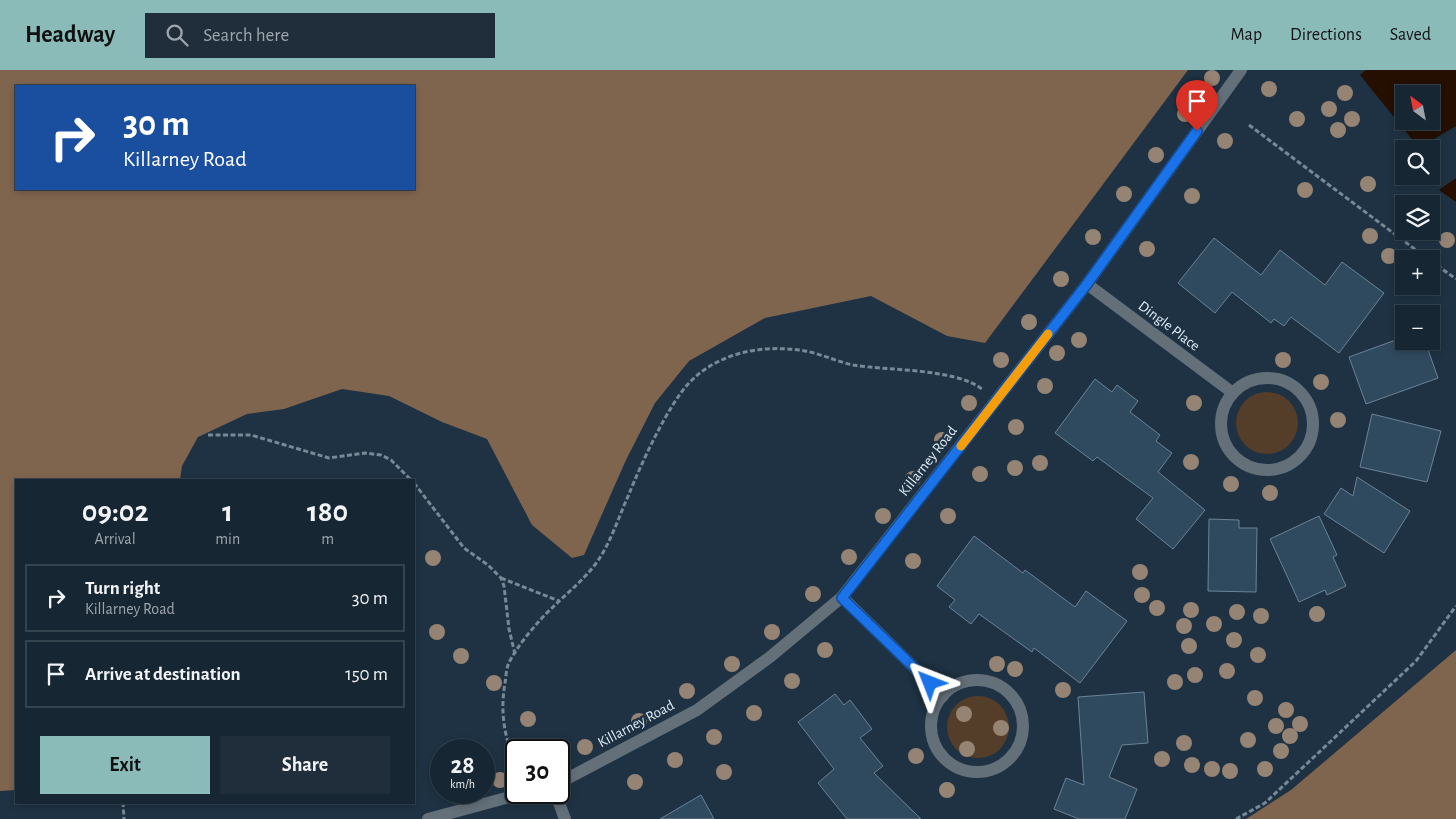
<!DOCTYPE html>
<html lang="en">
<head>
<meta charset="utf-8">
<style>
  :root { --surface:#162632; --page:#1f2e3a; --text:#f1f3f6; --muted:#9ea5ac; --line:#35434d; --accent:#8bbbb9 }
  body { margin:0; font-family:"Alegreya Sans",sans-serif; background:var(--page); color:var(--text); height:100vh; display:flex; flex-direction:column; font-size:19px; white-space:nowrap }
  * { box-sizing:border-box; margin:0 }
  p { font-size:16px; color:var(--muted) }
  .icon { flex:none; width:28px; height:28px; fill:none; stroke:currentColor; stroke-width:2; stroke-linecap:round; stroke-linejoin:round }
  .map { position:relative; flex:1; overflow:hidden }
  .details { position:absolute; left:15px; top:409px; width:400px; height:325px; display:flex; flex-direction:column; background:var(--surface); border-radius:0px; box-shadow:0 2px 8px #0003,0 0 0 1px var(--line) }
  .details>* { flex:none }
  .hud { position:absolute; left:15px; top:15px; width:400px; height:105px; border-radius:0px; box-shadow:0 2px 8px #0003,0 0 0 1px var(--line); background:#1a4fa0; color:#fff; overflow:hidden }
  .needle { width:32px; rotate:328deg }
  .tools { position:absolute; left:1395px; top:15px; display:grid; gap:10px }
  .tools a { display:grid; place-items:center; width:45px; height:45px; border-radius:0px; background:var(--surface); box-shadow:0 2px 8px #0003,0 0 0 1px var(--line); font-size:25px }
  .speed { position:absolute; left:430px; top:669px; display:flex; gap:10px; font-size:25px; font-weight:700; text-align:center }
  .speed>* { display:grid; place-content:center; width:65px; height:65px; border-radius:50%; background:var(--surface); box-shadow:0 2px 8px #0003,0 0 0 1px var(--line); line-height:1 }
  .speed small { font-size:12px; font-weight:400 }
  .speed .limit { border:2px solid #111; border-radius:8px; background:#fff; color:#111 }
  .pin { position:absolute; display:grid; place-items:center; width:42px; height:42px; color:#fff; margin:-51px -21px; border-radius:50% 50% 50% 0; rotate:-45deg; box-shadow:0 0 5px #0007 }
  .pin .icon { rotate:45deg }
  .me { position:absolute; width:55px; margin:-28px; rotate:315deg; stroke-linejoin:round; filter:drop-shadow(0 0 4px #0008) }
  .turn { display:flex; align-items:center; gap:18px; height:105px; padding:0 25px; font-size:22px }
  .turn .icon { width:65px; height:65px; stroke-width:2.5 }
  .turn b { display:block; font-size:35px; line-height:42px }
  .eta { display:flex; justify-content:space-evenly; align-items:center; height:85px; text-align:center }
  .eta b { font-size:30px; font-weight:600; line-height:35px }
  .action { display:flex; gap:10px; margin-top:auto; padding:10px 25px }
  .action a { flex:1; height:58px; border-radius:0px; background:var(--accent); color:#111; font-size:20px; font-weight:600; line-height:58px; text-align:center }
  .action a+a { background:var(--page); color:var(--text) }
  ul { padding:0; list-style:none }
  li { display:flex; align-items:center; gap:15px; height:68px; margin:0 10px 8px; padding:0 15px; border:2px solid var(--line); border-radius:0px }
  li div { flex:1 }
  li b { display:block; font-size:19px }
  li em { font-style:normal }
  header { display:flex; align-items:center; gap:30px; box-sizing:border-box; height:70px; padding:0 25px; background:var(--accent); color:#111 }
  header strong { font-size:24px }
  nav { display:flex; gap:28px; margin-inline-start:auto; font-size:18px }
  .search { width:350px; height:45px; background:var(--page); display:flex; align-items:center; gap:12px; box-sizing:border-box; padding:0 18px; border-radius:0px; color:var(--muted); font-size:19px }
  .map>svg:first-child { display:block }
  .green { fill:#553e29 }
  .forest { fill:#7f644e; fill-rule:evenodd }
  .water { fill:#240f00; fill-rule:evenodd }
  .building { fill:#2f495e; stroke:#6c8397 }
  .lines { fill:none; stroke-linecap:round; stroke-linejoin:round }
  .path { stroke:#778896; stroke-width:3; stroke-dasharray:5 2.5; stroke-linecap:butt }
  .minor { stroke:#636f79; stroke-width:12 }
  .tertiary { stroke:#636f79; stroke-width:12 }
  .tree { fill:#958374 }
  .route-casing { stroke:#114b97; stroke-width:12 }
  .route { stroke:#1a73e8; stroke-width:9 }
  .slow { stroke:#f59e0b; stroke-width:9 }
  .labels { text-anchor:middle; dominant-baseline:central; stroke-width:5; stroke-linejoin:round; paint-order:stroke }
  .street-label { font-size:15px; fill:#dfecf7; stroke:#1e3243 }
</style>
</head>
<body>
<header>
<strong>Headway</strong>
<div class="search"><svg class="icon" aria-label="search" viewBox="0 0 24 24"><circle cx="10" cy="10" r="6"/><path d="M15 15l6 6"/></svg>Search here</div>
<nav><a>Map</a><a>Directions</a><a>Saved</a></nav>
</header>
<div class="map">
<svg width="1456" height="749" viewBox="0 0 1456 749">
  <rect width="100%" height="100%" fill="#1e3243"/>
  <g class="green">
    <circle cx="1267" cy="353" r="31"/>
    <circle cx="978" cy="657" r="31"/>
  </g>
  <g class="forest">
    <path d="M0,0H1188L985,273L947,266L871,226L765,248L689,291L655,333L626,390L584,485L572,488L532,455L487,369L442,352L389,326L342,319L284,339L247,344L198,367L182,396L180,410H16V720L0,721ZM16,16H414V119H16Z"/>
    <polygon points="1456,580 1456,749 1246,749 1291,720"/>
  </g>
  <g class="water">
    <path d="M1366,0H1456V56L1419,78L1360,5ZM1404,24H1431V51H1404Z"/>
    <polygon points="1456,108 1456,132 1439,120"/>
  </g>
  <g class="building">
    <polygon points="1214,168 1261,205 1280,180 1325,215 1342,192 1384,223 1339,283 1291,247 1284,256 1274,249 1271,253 1232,222 1215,243 1178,213"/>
    <polygon points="1393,271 1425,271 1438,308 1366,334 1349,287"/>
    <polygon points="1095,309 1112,322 1117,315 1138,331 1130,342 1160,365 1156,371 1172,383 1158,402 1205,440 1173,479 1136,449 1153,428 1097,387 1093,391 1055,363"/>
    <polygon points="1372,344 1441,361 1427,412 1360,397"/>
    <polygon points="1357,407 1410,441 1384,483 1324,444 1341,418 1353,426"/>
    <polygon points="1319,446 1337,485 1333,487 1346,516 1327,525 1325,520 1299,532 1270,469"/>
    <polygon points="1209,449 1239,450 1239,458 1257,458 1256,522 1208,521"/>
    <polygon points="974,466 1023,503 1025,500 1075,537 1086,521 1127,551 1080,613 1034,578 1032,582 979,544 971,554 949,537 955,530 937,516"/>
    <polygon points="1144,622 1148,673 1122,675 1109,707 1137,719 1125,749 1079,749 1054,739 1066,708 1084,715 1078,627"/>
    <polygon points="835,624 844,635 850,630 872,659 860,668 883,696 874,703 921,749 847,749 818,713 834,699 798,652"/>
    <polygon points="701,725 714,749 660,749"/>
  </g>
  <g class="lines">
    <g class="path">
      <polyline points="1249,55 1428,189"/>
      <polyline points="1431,191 1456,209"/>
      <polyline points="208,365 251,365 329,388 365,383 381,385 391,390 411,410"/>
      <polyline points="414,413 464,478 488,495 501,508 504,516 509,559 515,584"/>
      <polyline points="501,508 559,531"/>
      <path d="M516,694C504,667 500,642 505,613C506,608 506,600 508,595C515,578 538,551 552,538C567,523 584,510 597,492C611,472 619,446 629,424C641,394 669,333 690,312C718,283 760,275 799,280C817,282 835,291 853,295C889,301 954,298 982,319"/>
      <polyline points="123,732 124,749"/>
      <polyline points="1236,749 1265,733 1416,591 1456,536"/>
    </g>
    <g class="minor">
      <polyline points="1087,214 1233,323"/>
      <circle cx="1267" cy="354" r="46"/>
      <polyline points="842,527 943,626"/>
      <circle cx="977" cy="656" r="46"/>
      <polyline points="555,722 565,749"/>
    </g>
    <g class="tertiary">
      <polyline points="559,713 697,640 770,587 842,527 1087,214 1241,0"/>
      <polyline points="428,749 528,722"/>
    </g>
  </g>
  <g class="tree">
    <circle cx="1212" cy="8" r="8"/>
    <circle cx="1269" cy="19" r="8"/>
    <circle cx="1345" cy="23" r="8"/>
    <circle cx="1329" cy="39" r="8"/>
    <circle cx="1185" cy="44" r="8"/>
    <circle cx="1297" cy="49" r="8"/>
    <circle cx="1352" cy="49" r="8"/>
    <circle cx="1338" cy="60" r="8"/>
    <circle cx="1225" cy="71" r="8"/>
    <circle cx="1156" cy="85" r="8"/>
    <circle cx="1368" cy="114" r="8"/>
    <circle cx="1305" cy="120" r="8"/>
    <circle cx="1124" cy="124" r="8"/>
    <circle cx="1192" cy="126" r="8"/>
    <circle cx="1370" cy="166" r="8"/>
    <circle cx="1093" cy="167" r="8"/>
    <circle cx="1447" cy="170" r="8"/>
    <circle cx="1147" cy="179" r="8"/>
    <circle cx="1389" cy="186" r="8"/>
    <circle cx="1061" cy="209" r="8"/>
    <circle cx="1029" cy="252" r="8"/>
    <circle cx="1079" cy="270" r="8"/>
    <circle cx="1057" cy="283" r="8"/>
    <circle cx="1001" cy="290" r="8"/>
    <circle cx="1283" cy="290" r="8"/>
    <circle cx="1321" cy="312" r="8"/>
    <circle cx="1045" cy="316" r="8"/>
    <circle cx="969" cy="333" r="8"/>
    <circle cx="1194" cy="333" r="8"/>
    <circle cx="1338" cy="350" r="8"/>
    <circle cx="1016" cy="357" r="8"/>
    <circle cx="942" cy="370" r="8"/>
    <circle cx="1191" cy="392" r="8"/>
    <circle cx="1040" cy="393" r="8"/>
    <circle cx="1015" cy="398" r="8"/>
    <circle cx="980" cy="404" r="8"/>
    <circle cx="913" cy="409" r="8"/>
    <circle cx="1231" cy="414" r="8"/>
    <circle cx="1270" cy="423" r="8"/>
    <circle cx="883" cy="446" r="8"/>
    <circle cx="948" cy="446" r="8"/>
    <circle cx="849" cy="487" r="8"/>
    <circle cx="433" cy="488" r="8"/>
    <circle cx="913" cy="491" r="8"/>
    <circle cx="1140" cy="502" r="8"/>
    <circle cx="813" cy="524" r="8"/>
    <circle cx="1142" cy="525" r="8"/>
    <circle cx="1157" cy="538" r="8"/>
    <circle cx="1191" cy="540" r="8"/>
    <circle cx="1237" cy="542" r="8"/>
    <circle cx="1317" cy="544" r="8"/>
    <circle cx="1261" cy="546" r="8"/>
    <circle cx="1214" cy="554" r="8"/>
    <circle cx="1184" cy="556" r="8"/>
    <circle cx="437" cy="562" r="8"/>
    <circle cx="772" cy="562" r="8"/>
    <circle cx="1234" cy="570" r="8"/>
    <circle cx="1189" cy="576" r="8"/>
    <circle cx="825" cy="580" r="8"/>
    <circle cx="1258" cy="585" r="8"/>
    <circle cx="461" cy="586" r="8"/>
    <circle cx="732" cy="594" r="8"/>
    <circle cx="997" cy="594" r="8"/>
    <circle cx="1015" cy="599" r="8"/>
    <circle cx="1227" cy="601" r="8"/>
    <circle cx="1195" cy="605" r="8"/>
    <circle cx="792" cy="611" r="8"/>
    <circle cx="1175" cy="612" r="8"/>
    <circle cx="494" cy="613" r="8"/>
    <circle cx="1063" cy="620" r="8"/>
    <circle cx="687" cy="621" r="8"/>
    <circle cx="1255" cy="628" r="8"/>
    <circle cx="1286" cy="640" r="8"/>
    <circle cx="754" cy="643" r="8"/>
    <circle cx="964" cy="644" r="8"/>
    <circle cx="528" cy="649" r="8"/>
    <circle cx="639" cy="651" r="8"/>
    <circle cx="1300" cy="654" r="8"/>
    <circle cx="1276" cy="656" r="8"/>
    <circle cx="1001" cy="658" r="8"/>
    <circle cx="1290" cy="666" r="8"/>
    <circle cx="714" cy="667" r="8"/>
    <circle cx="1248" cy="670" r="8"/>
    <circle cx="1184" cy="673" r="8"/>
    <circle cx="585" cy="677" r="8"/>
    <circle cx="967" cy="679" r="8"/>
    <circle cx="1281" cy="681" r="8"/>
    <circle cx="916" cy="686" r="8"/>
    <circle cx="1162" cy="689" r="8"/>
    <circle cx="675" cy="690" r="8"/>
    <circle cx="1192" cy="695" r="8"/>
    <circle cx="1212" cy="699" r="8"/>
    <circle cx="1265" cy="699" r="8"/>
    <circle cx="1230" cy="701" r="8"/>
    <circle cx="724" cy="702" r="8"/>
    <circle cx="500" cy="710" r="8"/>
    <circle cx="635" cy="712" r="8"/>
    <circle cx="947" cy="720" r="8"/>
  </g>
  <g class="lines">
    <defs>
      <polyline id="route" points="930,613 842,528 1087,214 1197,61"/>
    </defs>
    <use href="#route" class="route-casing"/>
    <use href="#route" class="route"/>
    <polyline class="slow" points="961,376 1048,264"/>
  </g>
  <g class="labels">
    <g class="street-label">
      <text transform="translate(1169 256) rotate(37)">Dingle Place</text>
      <text transform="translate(928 391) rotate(-52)">Killarney Road</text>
      <text transform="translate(636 654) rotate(-28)">Killarney Road</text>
    </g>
  </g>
</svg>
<div class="tools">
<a><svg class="needle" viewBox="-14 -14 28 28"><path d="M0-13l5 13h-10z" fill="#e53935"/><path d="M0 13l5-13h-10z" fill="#9ea5ac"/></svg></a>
<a><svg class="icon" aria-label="search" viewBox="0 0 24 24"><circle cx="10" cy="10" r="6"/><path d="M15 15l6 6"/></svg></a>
<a><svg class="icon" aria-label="layers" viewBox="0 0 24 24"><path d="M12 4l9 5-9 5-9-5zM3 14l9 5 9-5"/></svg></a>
<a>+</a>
<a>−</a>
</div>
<div class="speed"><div>28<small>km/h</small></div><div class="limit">30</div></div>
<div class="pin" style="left:1197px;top:61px;background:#d93025"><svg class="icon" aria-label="arrive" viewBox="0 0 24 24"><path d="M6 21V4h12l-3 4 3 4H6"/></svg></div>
<svg class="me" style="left:930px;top:613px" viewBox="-20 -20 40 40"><path d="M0-17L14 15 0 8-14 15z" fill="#1a73e8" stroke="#fff" stroke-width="4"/></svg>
<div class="hud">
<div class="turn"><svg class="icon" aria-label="right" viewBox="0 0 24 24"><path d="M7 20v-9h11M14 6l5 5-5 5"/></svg><div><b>30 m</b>Killarney Road</div></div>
</div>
<section class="details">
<div class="eta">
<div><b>09:02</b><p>Arrival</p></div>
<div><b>1</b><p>min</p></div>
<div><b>180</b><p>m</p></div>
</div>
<ul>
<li><svg class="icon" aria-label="right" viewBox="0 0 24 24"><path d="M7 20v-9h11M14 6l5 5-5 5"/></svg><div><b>Turn right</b><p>Killarney Road</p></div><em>30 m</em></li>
<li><svg class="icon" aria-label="arrive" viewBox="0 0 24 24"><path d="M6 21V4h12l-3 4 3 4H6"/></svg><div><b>Arrive at destination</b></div><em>150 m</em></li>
</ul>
<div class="action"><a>Exit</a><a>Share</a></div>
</section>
</div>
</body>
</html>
